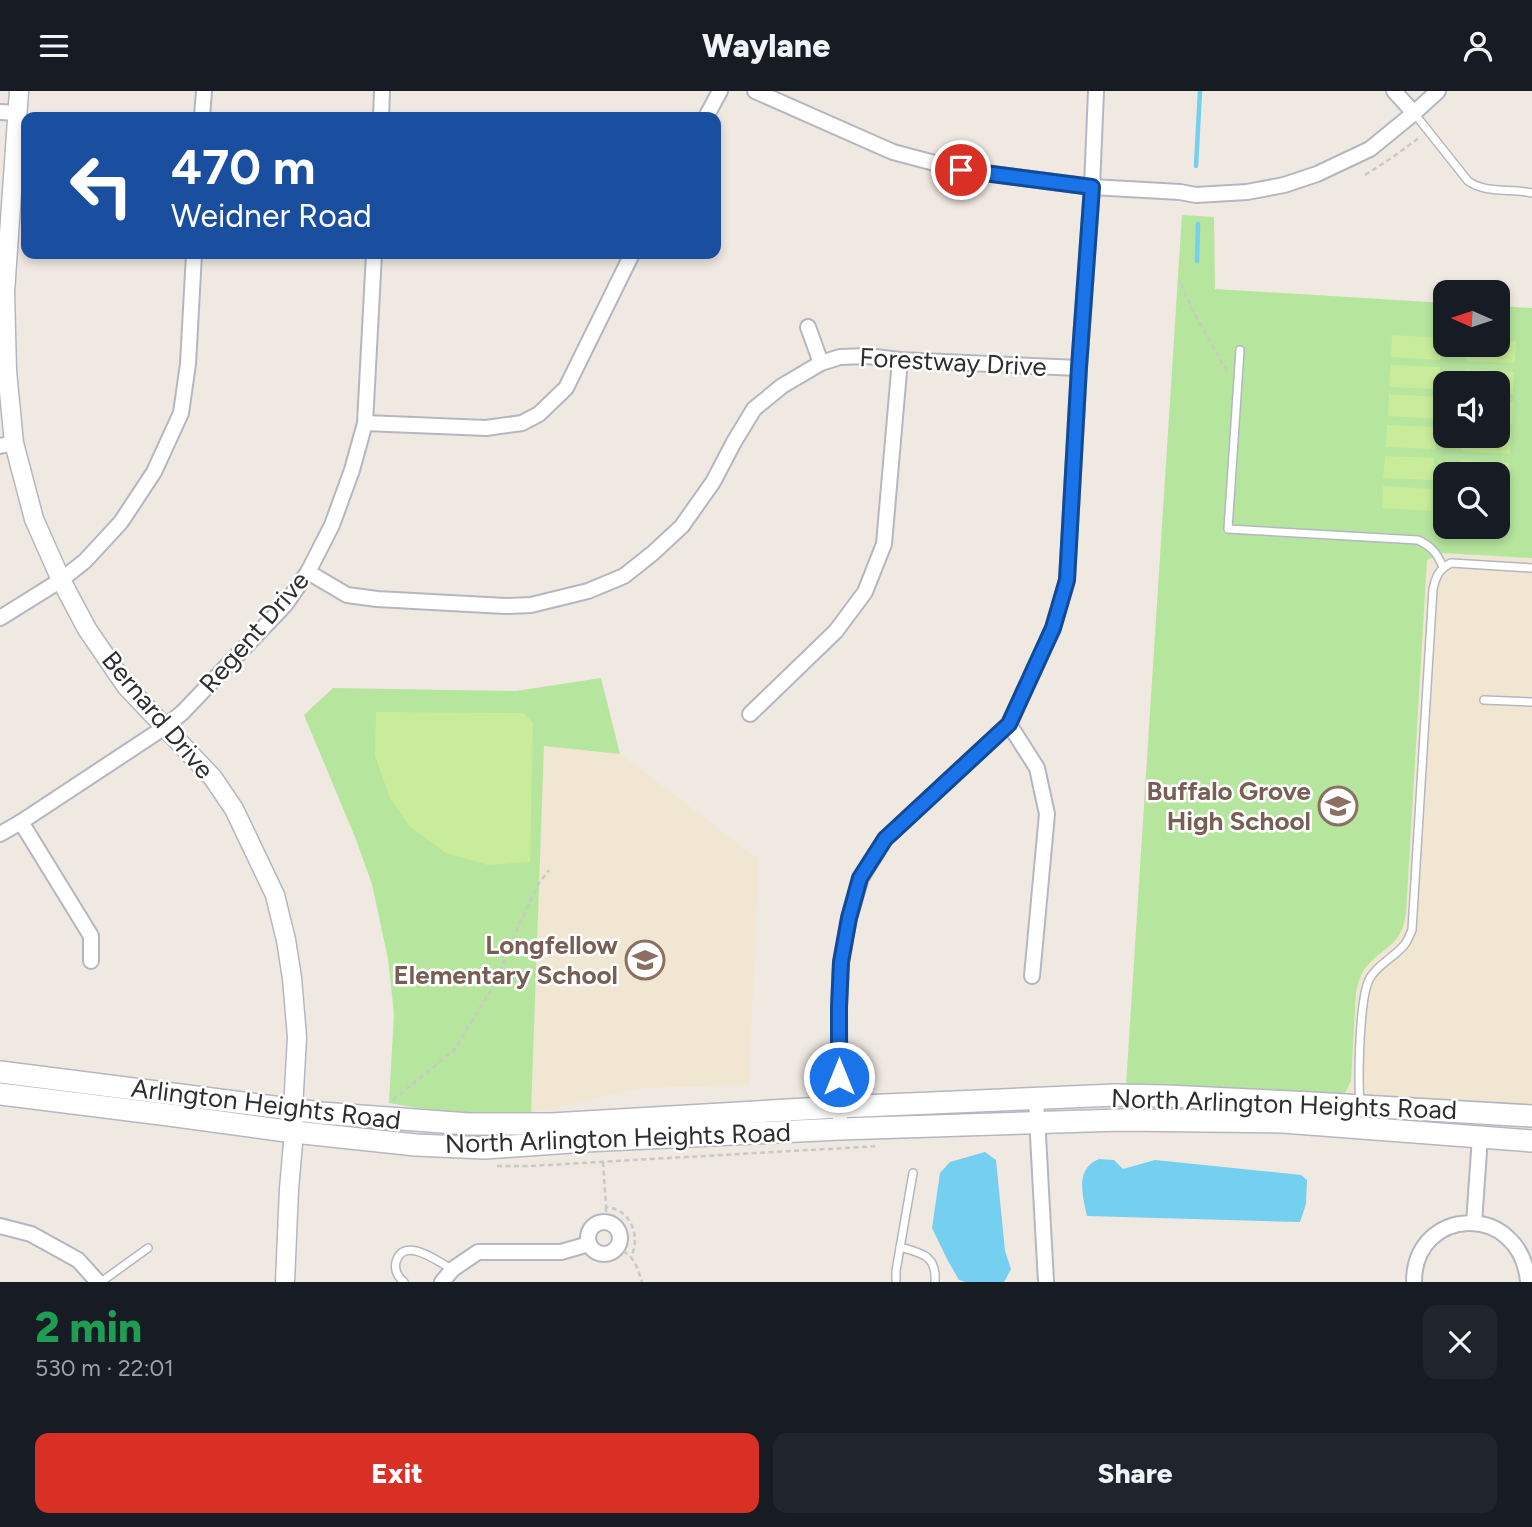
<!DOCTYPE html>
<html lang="en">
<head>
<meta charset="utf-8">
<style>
  :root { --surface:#171b24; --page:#20242c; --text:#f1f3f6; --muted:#9ea1a6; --accent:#d93025 }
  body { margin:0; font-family:Figtree,sans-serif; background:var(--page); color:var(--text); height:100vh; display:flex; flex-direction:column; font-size:26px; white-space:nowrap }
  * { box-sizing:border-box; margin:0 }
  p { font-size:23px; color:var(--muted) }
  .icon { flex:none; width:38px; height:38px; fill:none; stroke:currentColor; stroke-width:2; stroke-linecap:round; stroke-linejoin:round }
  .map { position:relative; height:1191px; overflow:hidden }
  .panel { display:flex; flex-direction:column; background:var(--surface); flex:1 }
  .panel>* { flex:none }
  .top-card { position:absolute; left:21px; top:21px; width:700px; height:147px; border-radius:14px; box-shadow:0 4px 10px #0003; background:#1a4fa0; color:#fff; overflow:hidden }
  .needle { width:46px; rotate:273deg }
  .controls { position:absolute; left:1433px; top:189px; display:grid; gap:14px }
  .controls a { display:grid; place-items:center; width:77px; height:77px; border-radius:14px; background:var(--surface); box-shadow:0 4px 10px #0003; font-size:35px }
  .pin { position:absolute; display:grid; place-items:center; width:60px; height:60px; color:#fff; margin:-30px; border:4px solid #fff; border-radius:50%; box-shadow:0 2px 7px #0007 }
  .me { position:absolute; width:77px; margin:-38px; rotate:0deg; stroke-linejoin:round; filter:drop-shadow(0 0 5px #0008) }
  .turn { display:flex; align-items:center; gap:24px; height:147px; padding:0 35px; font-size:32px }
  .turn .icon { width:91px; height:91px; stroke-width:2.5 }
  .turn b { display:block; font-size:49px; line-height:60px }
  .round { display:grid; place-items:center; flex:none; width:74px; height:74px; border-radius:14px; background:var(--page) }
  .overview { display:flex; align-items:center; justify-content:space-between; height:119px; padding:0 35px }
  h1 { font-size:42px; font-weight:800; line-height:52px; color:#1e9e55 }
  .primary-button { display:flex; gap:14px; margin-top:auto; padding:14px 35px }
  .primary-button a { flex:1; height:80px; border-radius:14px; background:var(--accent); color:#fff; font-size:28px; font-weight:800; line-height:80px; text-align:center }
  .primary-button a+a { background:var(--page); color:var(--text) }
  header { display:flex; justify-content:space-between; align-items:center; height:91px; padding:0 35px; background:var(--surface); font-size:32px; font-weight:800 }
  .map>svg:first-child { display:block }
  .education { fill:#f0e6d1; fill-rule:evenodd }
  .green { fill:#b6e59e; fill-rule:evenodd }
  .pitch { fill:#c9ec9a }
  .water { fill:#75cff0 }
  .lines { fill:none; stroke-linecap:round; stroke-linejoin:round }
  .stream { stroke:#75cff0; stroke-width:4.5 }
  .service-casing { stroke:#b4b7c1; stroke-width:10 }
  .minor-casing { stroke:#b4b7c1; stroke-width:18 }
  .tertiary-casing { stroke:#b4b7c1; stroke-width:21 }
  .secondary-casing { stroke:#b4b7c1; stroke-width:24 }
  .path { stroke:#c9c9c9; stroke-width:2.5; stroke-dasharray:5 3.5; stroke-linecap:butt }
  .service { stroke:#fff; stroke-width:7 }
  .minor { stroke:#fff; stroke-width:14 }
  .tertiary { stroke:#fff; stroke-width:18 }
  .secondary { stroke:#fff; stroke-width:21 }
  .route-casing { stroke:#114b97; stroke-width:18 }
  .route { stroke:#1a73e8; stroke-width:12 }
  .labels { text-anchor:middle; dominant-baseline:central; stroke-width:5; stroke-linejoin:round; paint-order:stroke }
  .street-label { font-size:26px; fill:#2e2e2e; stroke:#fff }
  .education-label { font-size:26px; font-weight:bold; fill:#785e54; stroke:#fff; text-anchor:end }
</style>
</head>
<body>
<header><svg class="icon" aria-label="menu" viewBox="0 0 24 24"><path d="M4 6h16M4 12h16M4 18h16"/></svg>Waylane<svg class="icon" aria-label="person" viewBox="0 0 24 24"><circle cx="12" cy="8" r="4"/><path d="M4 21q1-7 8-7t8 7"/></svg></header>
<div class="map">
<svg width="1532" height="1191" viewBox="0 0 1532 1191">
  <rect width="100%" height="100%" fill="#efe9e1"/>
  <g class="education">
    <path d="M1182,124L1214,126L1215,198L1445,212L1446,254H1498V215L1532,217V1016L1126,995ZM1446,292H1498V345H1446ZM1446,383H1498V436H1446Z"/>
    <polygon points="544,655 620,663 758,768 749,994 640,997 531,1022"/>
  </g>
  <g class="green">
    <path d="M1182,124L1214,126L1215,198L1445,212L1446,254H1498V215L1532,217V467L1443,462L1427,469L1406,822C1401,856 1386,853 1367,875C1360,883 1358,893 1356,902L1351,990L1346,1000L1340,1006L1126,995ZM1446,292H1498V345H1446ZM1446,383H1498V436H1446Z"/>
    <path d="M601,587L620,663L544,655L531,1022C483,1024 436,1021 389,1012L394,923L388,868L372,793L355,746L304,624L333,597L516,600Z"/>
  </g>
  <g class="pitch">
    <polygon points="1392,244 1441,247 1440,269 1391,266"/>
    <polygon points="1498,249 1516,250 1515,272 1466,270 1467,254 1498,254"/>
    <polygon points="1391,274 1440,276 1438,298 1389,296"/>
    <polygon points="1465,278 1514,281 1513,303 1498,302 1498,292 1464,292"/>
    <polygon points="1389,303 1438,306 1437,328 1388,325"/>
    <polygon points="1498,310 1513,311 1512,333 1498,332"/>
    <polygon points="1387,334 1436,336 1435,358 1386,356"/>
    <polygon points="1498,340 1511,341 1510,363 1461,360 1462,345 1498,345"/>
    <polygon points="1385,365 1434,367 1433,389 1383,387"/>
    <polygon points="1460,369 1509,372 1508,394 1498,393 1498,383 1459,383"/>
    <polygon points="1383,395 1432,398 1431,420 1382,417"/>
    <polygon points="1498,401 1507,402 1506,424 1498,424"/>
    <polygon points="376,621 523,622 533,632 530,771 488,774 446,762 409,735 390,707 375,665"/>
  </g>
  <g class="water">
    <polygon points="985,1061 996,1069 1005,1160 1011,1178 1004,1191 966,1191 959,1189 948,1170 932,1137 940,1082 950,1071"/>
    <path d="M1099,1068L1114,1069L1123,1078L1155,1069L1301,1084L1307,1089L1306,1113L1300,1131L1087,1125C1083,1105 1074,1078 1099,1068Z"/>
  </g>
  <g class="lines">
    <g class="stream">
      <polyline points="1196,75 1200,0"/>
      <polyline points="1197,170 1198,133"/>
    </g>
    <defs>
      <g id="service">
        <path d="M1414,22L1468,90C1486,103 1511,97 1532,102"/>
        <path d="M1240,259L1228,438L1418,449C1431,455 1437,462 1443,476"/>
        <polyline points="1484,609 1532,611"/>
        <path d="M1360,1012C1358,989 1359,905 1370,887C1378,873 1395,866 1405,853C1408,849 1410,843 1412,839L1433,498C1436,485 1439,478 1451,472L1532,477"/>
        <path d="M900,1156C921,1162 937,1164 935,1191"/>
        <polyline points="101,1191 148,1157"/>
        <path d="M404,1191C398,1186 394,1180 396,1171C404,1144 438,1171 452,1178"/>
        <polyline points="896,1191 896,1180 913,1082"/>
      </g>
      <g id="minor">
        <polyline points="755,0 893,61 961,79 1092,96 1180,101 1196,104 1247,101 1284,94 1317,83 1370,58 1414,22 1438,0"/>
        <polyline points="1394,0 1414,22"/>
        <polyline points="0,21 18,22"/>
        <polyline points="202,26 204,0"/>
        <polyline points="381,26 382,0"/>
        <polyline points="706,26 720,0"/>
        <polyline points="808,236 821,272"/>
        <polyline points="365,332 486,337 522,332 539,323 566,297 632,163"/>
        <polyline points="0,355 14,352"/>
        <polyline points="308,481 347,504 377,508 505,515 531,514 588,500 624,485 653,462 682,435 713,391 734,351 754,318 782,295 821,272 840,266 867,265 900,269 1079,277"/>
        <polyline points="0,527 61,489 85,470 121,431 154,381 181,322 188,273 194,163"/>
        <polyline points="750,623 836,540 865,501 884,453 900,269"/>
        <polyline points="1009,633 1037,677 1047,723 1032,885"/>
        <polyline points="21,731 91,845 91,870"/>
        <polyline points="0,743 21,731 165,636 183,621 285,514 308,481 332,434 352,379 365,332 374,163"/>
        <polyline points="1036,1008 1046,1191"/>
        <polyline points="840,1038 839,916 841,871 849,827 861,787 885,748 1009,633 1053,537 1067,489 1079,277 1092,96 1096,0"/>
        <circle cx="604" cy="1147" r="16"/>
        <polyline points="1474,1132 1480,1046"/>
        <polyline points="0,1135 31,1143 78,1169 98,1191"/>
        <polyline points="442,1191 453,1178 478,1161 561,1161 589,1153"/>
        <path d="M1414,1191C1414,1115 1521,1110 1528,1191"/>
      </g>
      <polyline id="tertiary" points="19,0 5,201 7,280 14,352 34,428 61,489 87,538 126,595 213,687 234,718 275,804 286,849 292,887 297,946 293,1018 294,1041 289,1098 285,1191"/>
      <g id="secondary">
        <polyline points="0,981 321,1022 469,1033 551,1033 839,1016 1115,1004 1167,1005 1312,1012 1532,1025"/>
        <polyline points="0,1003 169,1024 294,1041 416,1054 485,1057 585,1050 840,1038 1120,1029 1283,1031 1532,1050"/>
      </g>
    </defs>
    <use href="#service" class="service-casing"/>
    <use href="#minor" class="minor-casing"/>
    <use href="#tertiary" class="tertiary-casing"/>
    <use href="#secondary" class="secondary-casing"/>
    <g class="path">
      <polyline points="1365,84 1393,66 1420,46"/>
      <polyline points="1181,193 1194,222 1228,282"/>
      <polyline points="393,1009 454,959 496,891 510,853 539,792 549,779"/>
      <path d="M603,1071L606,1116C631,1118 641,1145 631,1166L637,1176L642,1191"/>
      <polyline points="497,1075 529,1075 879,1055"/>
      <polyline points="606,1116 606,1132"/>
      <polyline points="617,1155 631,1166"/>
    </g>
    <use href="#service" class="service"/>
    <use href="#minor" class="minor"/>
    <use href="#tertiary" class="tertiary"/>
    <use href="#secondary" class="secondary"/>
  </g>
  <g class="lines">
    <defs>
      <polyline id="route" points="839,986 839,916 841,871 849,827 860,787 885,748 1009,633 1053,537 1067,489 1079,276 1092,96 961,79"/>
    </defs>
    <use href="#route" class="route-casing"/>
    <use href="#route" class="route"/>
  </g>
  <defs>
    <symbol id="school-ring" viewBox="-11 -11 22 22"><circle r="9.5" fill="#fff" stroke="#8d6e63" stroke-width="1.5"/><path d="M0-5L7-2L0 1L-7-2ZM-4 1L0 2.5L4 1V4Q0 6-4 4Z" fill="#8d6e63"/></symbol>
  </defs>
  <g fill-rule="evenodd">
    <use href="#school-ring" x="1316" y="693" width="44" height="44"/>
    <use href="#school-ring" x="623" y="847" width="44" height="44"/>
  </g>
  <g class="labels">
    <g class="street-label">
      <text transform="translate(953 271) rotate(3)">Forestway Drive</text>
      <text transform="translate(254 541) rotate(-49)">Regent Drive</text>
      <text transform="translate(158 624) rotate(50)">Bernard Drive</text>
      <text transform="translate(266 1013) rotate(7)">Arlington Heights Road</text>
      <text transform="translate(1284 1013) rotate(2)">North Arlington Heights Road</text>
      <text transform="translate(618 1047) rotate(-2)">North Arlington Heights Road</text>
    </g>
    <g class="education-label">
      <text x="1311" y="700">Buffalo Grove<tspan x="1311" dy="30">High School</tspan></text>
      <text x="618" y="854">Longfellow<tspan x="618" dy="30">Elementary School</tspan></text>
    </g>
  </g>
</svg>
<div class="controls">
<a><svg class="needle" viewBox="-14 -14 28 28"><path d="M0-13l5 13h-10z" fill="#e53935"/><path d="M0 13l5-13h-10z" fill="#9ea1a6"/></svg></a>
<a><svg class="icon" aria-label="sound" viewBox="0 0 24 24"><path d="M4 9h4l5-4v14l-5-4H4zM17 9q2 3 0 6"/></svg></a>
<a><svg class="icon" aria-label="search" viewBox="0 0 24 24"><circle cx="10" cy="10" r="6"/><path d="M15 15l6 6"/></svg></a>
</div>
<div class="pin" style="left:961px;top:79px;background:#d93025"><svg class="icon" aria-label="arrive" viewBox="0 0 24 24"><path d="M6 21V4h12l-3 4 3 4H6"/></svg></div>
<svg class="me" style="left:839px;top:986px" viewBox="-20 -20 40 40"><circle r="17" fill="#1a73e8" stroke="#fff" stroke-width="3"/><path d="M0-11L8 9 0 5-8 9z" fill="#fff"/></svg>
<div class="top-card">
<div class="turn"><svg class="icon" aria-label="left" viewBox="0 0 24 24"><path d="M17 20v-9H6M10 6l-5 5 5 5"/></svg><div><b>470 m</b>Weidner Road</div></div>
</div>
</div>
<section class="panel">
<div class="overview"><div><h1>2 min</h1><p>530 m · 22:01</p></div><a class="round"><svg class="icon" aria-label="close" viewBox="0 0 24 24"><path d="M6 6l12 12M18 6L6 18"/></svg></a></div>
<div class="primary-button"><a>Exit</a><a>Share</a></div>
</section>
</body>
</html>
